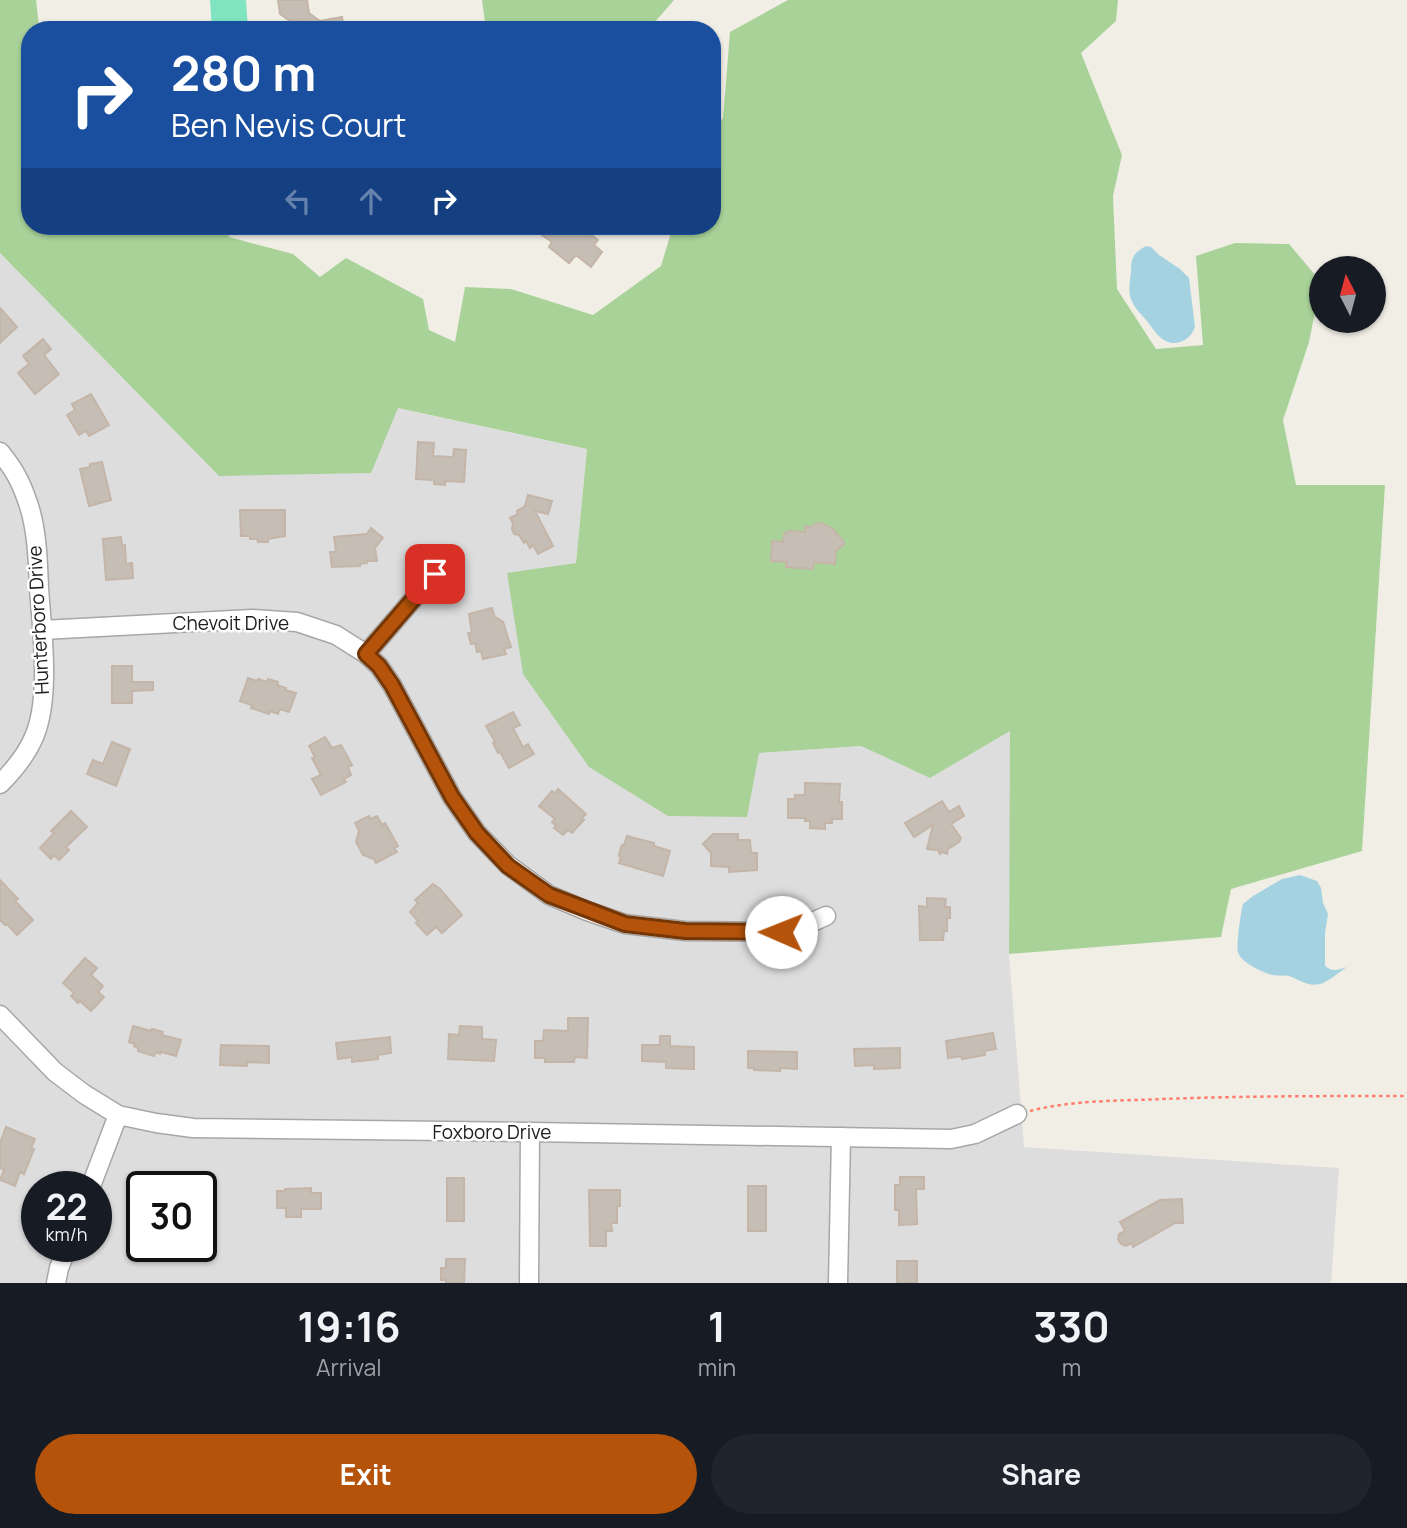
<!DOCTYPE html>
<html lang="en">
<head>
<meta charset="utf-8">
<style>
  :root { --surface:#171b24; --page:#20242c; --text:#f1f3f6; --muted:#9ea1a6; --accent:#b45309 }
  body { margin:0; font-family:Manrope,sans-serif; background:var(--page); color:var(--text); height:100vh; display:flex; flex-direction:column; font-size:26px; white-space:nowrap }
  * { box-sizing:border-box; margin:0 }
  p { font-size:23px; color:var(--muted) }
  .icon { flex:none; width:38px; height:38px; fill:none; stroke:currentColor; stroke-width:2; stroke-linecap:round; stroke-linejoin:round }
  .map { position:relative; height:1283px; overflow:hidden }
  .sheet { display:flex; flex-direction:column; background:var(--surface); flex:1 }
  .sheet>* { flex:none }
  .top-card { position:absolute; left:21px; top:21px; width:700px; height:214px; border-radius:28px; box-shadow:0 2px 5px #0004; background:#1a4fa0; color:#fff; overflow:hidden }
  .needle { width:46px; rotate:354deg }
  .fabs { position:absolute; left:1309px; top:256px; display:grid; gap:14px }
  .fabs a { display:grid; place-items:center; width:77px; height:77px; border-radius:50%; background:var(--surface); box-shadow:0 2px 5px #0004; font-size:35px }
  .speed { position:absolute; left:21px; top:1171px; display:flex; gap:14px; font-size:35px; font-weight:700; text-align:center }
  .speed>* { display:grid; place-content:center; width:91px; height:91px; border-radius:50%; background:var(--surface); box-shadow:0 2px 5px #0004; line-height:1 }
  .speed small { font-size:18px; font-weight:400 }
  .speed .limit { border:4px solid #111; border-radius:10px; background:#fff; color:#111 }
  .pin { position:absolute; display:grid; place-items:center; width:60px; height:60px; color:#fff; margin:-30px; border-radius:14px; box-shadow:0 4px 10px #0006 }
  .me { position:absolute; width:77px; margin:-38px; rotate:271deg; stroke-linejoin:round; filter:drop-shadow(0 0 5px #0008) }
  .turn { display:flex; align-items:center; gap:24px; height:147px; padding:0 35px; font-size:32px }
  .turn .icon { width:91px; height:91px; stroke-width:2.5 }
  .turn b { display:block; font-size:49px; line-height:60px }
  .lanes { display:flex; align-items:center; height:66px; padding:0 35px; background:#0003; justify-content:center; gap:35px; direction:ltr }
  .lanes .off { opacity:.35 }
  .eta { display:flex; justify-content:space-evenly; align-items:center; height:119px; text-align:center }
  .eta b { font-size:42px; font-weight:700; line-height:49px }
  .cta { display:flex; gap:14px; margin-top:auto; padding:14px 35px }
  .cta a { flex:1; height:80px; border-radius:42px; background:var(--accent); color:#fff; font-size:28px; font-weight:700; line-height:80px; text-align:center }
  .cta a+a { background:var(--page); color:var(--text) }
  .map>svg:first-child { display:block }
  .residential { fill:#dedddd; fill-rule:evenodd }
  .forest { fill:#a9d299 }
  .pitch { fill:#81e4c0 }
  .water { fill:#a5d2e1 }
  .building { fill:#c6beb5; stroke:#c4b5a8; stroke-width:2 }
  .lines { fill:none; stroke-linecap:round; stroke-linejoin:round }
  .minor-casing { stroke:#a7a7a7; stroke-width:21 }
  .path { stroke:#ff7d6a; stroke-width:2.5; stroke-dasharray:3.5 3.5; stroke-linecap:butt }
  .minor { stroke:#fff; stroke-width:18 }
  .route-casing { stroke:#753606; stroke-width:18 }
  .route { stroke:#b45309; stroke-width:12 }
  .labels { text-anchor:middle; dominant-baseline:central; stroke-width:5; stroke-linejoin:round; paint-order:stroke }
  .street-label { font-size:19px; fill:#202020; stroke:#fff }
</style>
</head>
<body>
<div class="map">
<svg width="1407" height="1283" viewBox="0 0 1407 1283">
  <rect width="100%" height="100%" fill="#f1eee6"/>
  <path class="residential" d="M0,253L219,476L397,408L587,449L576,563L759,753L861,746L930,778L1011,730L1009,954L1024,1147L1339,1168L1331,1283H0ZM37,1186H96V1246H37ZM142,1186H201V1246H142Z"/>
  <g class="forest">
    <polygon points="0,0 36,0 39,26 42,30 30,30 30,226 227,226 229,237 293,254 320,277 346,258 423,299 429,330 455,342 465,287 511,289 593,315 661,266 673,226 712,226 712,135 723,118 730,32 788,0 1118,0 1116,21 1081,53 1122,155 1113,196 1117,289 1156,349 1203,345 1196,256 1235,243 1289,244 1321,282 1309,342 1283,420 1296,485 1385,485 1362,851 1231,889 1221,937 1009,954 1010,731 930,778 861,746 759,753 747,817 668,816 589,767 523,674 507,573 576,563 587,449 398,408 371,473 219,476 0,253"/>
    <polygon points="482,0 674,0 648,30 486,30"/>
  </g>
  <polygon class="pitch" points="210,0 246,0 248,30 212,30"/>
  <g class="water">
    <path d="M1146,246L1151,247L1159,255L1180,269L1189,278L1195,327C1190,342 1173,348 1161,338C1155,333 1151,326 1147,321C1141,314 1134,308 1131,299C1128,291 1130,281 1131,272C1131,258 1133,253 1146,246Z"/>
    <path d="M1300,875L1317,881L1321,888L1323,903L1328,914L1325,933V966C1332,972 1339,970 1347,967C1341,971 1326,983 1320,984C1308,987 1300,980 1289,976C1284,975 1278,976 1273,975C1263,973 1240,962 1238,952C1236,946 1241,911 1243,904L1253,896L1282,879Z"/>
  </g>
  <g class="building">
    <polygon points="278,0 307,0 309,13 320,21 342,17 344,30 301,30 300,28 280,14"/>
    <polygon points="549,226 579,226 598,240 594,245 602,252 591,267 576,255 569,263 549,247 552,242 542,235"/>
    <polygon points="0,308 17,327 0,343"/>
    <polygon points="43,339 51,349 44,355 59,374 35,394 18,373 29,364 23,356"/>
    <polygon points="91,394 109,425 89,436 86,431 79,435 67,415 75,410 72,404"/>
    <polygon points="418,442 434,443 433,456 453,457 454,449 466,450 464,482 445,481 445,485 434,484 434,480 416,479"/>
    <polygon points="102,462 111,500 89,506 80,469 90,467 90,464"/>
    <polygon points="528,495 552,501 548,514 535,511 553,546 538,554 533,545 530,548 526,541 524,543 519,535 514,534 512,529 513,523 510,518 518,514 517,511 525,506"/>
    <polygon points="240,510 285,510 285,536 268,539 268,542 258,542 257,539 250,539 250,536 241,536"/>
    <polygon points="817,523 824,524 828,527 832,528 844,542 844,544 836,551 835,564 814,562 813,569 786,567 787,562 771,561 772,541 783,542 784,534 788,531 805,532 805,526 811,527"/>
    <polygon points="371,528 383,538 375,548 377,561 367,561 367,563 360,564 360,566 332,567 330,552 336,552 334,537 367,534"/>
    <polygon points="121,537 122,546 125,545 126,564 132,563 133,578 106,580 103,539"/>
    <polygon points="492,608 495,618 497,618 503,622 511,647 504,649 506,654 483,659 481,651 477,652 475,643 471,644 468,633 472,633 469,614"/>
    <polygon points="112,666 132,666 132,682 153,682 153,690 132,691 132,703 112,703"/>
    <polygon points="248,678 257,681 258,679 267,682 268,679 278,682 277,685 286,688 285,690 296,693 289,712 280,709 278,714 270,711 269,714 251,708 252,705 240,701"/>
    <polygon points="513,712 520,725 513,728 523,747 528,744 534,754 509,768 500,752 498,753 493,743 495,742 486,726"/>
    <polygon points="325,737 332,748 341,745 352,765 348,767 351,775 344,779 346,782 321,795 312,779 321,775 312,758 315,757 309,746"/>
    <polygon points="112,742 130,749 116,786 87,774 93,760 103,764"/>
    <polygon points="805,783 840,784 839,802 842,802 842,819 832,819 832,823 825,823 825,829 810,828 810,821 805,821 805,818 788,818 788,799 795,799 795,795 805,795"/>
    <polygon points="558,789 586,814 581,819 584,820 572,833 568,830 563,835 554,828 556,826 552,822 555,819 539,806 552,791 555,793"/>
    <polygon points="942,801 949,812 959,806 964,816 951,824 961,838 959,842 948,849 947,854 943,852 940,854 937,849 934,850 927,849 933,825 914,837 905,823"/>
    <polygon points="71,811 87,827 66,847 69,850 59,860 54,855 51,859 40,848 54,833 51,831"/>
    <polygon points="369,816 370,819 377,816 382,825 385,823 398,846 394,848 397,852 376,863 374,859 363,855 356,842 359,831 355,823"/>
    <polygon points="713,834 738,834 738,840 750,840 751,853 757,853 757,870 729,872 729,867 711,866 711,853 703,844"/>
    <polygon points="627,836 654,843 654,846 670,851 663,876 619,863 621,857 619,856 619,854 622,845 624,845"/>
    <polygon points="0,880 18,899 15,901 33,920 17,935 7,924 5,925 0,920"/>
    <polygon points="433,884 440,889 462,915 442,933 436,927 427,935 416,923 418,921 410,912 418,903 415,900"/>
    <polygon points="927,898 946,899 945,907 950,907 950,918 947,918 947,931 944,931 943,940 920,940 919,906 927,907"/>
    <polygon points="85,958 97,968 91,975 103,986 98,992 104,997 91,1011 80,1001 78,1003 71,996 74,993 63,983"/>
    <polygon points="568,1018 588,1018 587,1058 575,1057 574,1062 545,1062 545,1058 535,1058 535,1041 543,1041 544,1030 568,1031"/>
    <polygon points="133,1026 151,1031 152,1029 163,1032 162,1035 181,1040 176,1056 161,1052 160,1054 156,1052 154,1056 138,1051 138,1048 134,1046 135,1044 129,1042"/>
    <polygon points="460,1026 482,1027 482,1039 496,1040 494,1061 448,1059 449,1034 459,1035"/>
    <polygon points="993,1033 996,1049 984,1051 985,1055 962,1059 961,1056 948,1058 946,1041"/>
    <polygon points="660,1036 670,1036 670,1046 694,1047 694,1069 666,1068 666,1062 642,1061 642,1045 660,1045"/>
    <polygon points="390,1037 391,1053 378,1055 378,1059 352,1062 352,1057 338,1059 336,1043"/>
    <polygon points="221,1045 269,1046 269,1063 247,1062 247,1066 220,1065"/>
    <polygon points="900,1048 900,1068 874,1069 874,1065 855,1066 854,1049"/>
    <polygon points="748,1051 797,1052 797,1069 780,1068 780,1071 754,1070 754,1068 748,1068"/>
    <polygon points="6,1127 35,1139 31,1148 34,1149 24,1174 20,1172 15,1186 0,1180 4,1170 0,1168 0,1143"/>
    <polygon points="900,1177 924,1177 924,1189 916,1189 917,1224 899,1225 899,1210 895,1210 895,1185 900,1185"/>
    <rect x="447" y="1178" width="17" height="43"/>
    <rect x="748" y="1186" width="18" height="45"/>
    <polygon points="311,1188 311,1193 321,1193 321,1209 301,1209 301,1217 286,1217 286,1208 277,1208 277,1191 285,1191 285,1189"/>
    <polygon points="589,1190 620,1190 620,1206 617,1206 617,1223 611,1223 612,1231 606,1231 606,1246 590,1246"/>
    <polygon points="1182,1199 1183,1223 1175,1223 1133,1247 1132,1243 1126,1246 1121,1244 1118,1239 1119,1234 1125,1231 1120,1222 1160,1200"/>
    <polygon points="446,1259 465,1259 464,1283 446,1283 446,1280 441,1280 441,1268 446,1268"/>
    <rect x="897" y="1261" width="20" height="22"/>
  </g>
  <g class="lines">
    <defs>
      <g id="minor">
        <path d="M0,452C14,469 21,482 28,503C37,528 38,562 39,588C42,631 51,698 34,737C26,756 14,770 0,784"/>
        <polyline points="42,630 252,619 297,622 336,635 366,654 379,666 392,685 452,797 477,833 508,865 549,895 587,911 625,924 685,931 790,932 826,916"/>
        <polyline points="366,654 435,574"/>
        <polyline points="0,1015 55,1072 84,1094 118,1115 156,1123 193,1128 530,1132 951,1139 975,1134 1017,1114"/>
        <polyline points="91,1186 118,1115"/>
        <polyline points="56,1283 59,1268 68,1246"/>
        <polyline points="529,1283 530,1132"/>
        <polyline points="838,1283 841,1137"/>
      </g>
    </defs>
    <use href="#minor" class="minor-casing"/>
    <path class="path" d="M1030,1111C1072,1100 1118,1101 1162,1099C1244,1096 1325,1096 1407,1096"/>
    <use href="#minor" class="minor"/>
  </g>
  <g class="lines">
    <defs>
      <polyline id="route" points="435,574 366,654 379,666 392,685 452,797 477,833 508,866 549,895 625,924 685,931 781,932"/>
    </defs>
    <use href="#route" class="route-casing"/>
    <use href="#route" class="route"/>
  </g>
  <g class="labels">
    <g class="street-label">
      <text transform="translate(38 620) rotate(-93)">Hunterboro Drive</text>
      <text x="231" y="623">Chevoit Drive</text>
      <text x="492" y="1132">Foxboro Drive</text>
    </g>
  </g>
</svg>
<div class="fabs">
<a><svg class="needle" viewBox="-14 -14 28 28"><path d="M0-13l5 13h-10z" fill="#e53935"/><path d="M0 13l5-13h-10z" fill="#9ea1a6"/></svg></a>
</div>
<div class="speed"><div>22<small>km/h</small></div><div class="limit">30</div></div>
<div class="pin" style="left:435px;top:574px;background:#d93025"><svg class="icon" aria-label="arrive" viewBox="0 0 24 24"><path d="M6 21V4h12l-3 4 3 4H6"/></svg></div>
<svg class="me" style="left:781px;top:932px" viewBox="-20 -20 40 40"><circle r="19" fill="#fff"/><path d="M0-13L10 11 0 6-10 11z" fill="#b45309"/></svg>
<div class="top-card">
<div class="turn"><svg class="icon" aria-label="right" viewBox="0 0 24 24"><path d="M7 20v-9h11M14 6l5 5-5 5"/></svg><div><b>280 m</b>Ben Nevis Court</div></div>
<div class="lanes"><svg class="icon off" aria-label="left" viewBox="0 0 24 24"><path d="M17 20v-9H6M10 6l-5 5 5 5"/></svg><svg class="icon off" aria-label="ahead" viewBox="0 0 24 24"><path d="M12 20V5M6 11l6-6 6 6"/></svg><svg class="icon" aria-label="right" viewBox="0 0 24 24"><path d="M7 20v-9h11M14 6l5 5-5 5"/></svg></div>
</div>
</div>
<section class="sheet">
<div class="eta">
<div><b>19:16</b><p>Arrival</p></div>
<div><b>1</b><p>min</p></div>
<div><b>330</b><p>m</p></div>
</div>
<div class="cta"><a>Exit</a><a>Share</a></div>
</section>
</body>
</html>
